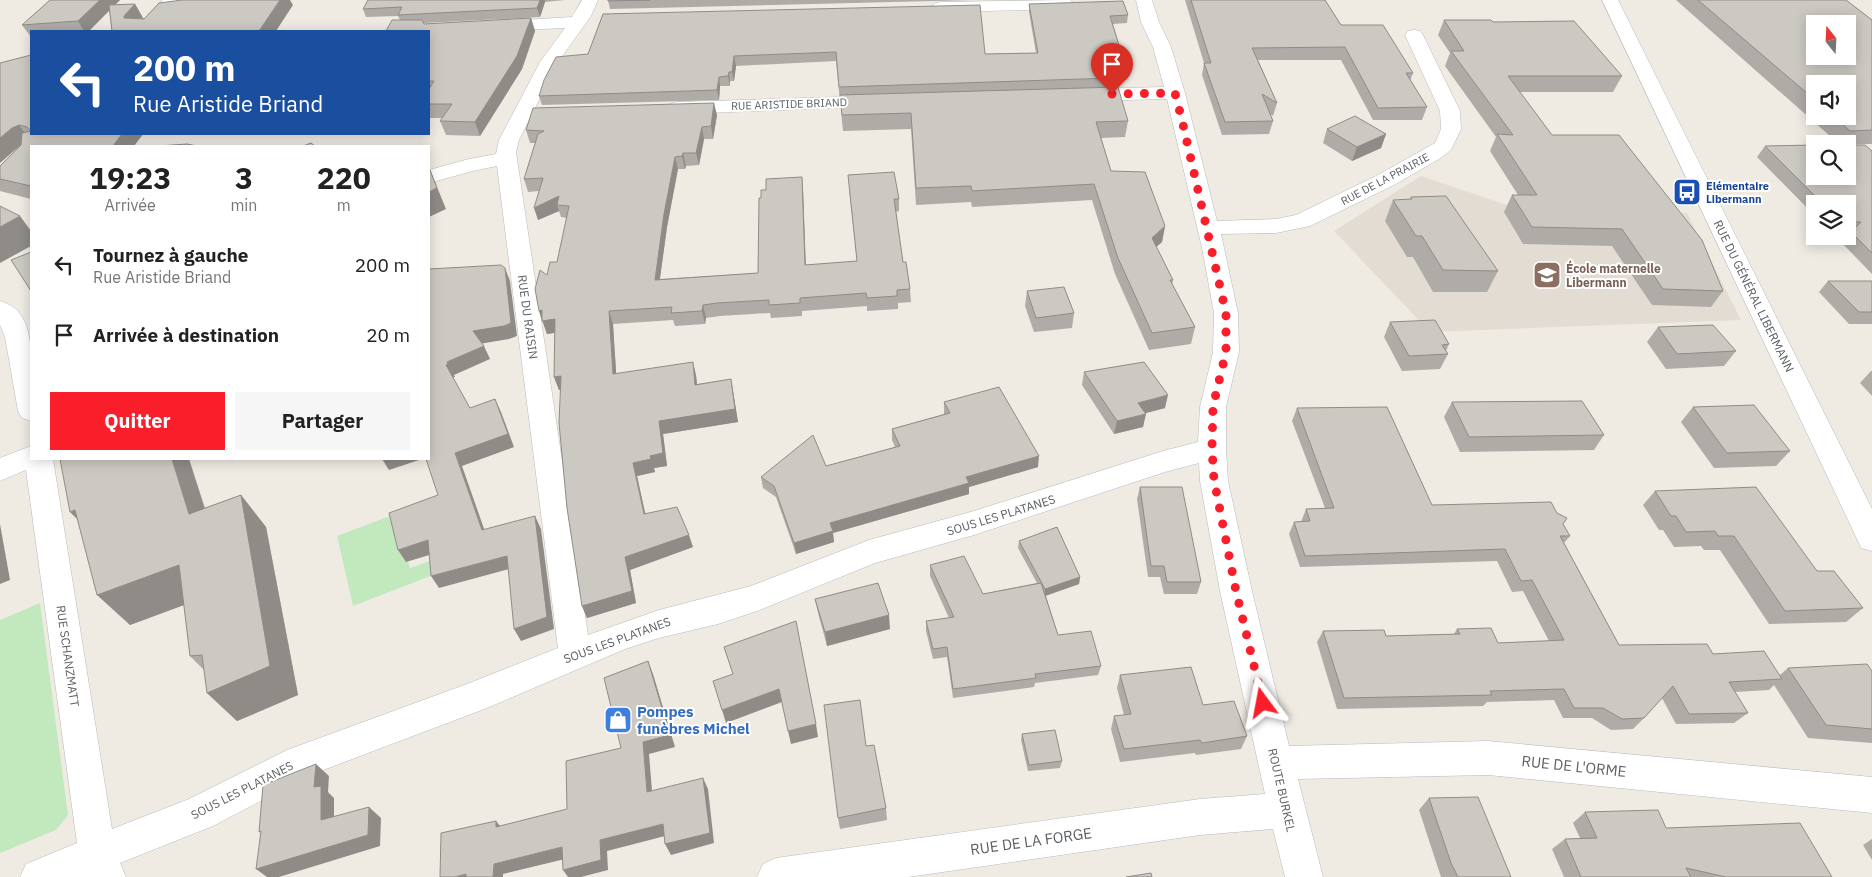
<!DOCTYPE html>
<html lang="fr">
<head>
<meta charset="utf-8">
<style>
  :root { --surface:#fff; --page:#f6f6f6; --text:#222; --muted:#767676; --accent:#fa1e2a }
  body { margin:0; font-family:"IBM Plex Sans",sans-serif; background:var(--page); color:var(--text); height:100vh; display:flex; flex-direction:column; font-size:19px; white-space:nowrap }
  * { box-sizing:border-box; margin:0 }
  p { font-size:16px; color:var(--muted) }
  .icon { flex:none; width:28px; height:28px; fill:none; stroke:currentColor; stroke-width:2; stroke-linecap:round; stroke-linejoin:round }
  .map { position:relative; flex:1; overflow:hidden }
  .details { position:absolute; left:30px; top:145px; width:400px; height:315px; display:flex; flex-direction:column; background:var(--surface); border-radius:0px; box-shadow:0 2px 12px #0003 }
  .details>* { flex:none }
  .guide { position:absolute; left:30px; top:30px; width:400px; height:105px; border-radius:0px; box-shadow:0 2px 12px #0003; background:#1a4fa0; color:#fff; overflow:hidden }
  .needle { width:32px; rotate:342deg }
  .fabs { position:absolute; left:1806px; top:15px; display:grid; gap:10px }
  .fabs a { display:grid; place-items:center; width:50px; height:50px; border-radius:0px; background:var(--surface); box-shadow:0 2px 12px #0003; font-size:25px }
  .pin { position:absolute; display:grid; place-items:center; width:42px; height:42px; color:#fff; margin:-51px -21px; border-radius:50% 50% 50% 0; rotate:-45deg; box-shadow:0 0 5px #0007 }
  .pin .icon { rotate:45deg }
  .me { position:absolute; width:55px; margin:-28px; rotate:347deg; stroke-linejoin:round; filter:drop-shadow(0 0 4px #0008) }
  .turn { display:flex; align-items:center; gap:18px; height:105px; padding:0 20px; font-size:22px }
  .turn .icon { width:65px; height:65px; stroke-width:2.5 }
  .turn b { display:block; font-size:35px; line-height:42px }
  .eta { display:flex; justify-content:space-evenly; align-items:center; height:85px; text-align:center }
  .eta b { font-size:30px; font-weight:800; line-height:35px }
  .action { display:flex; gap:10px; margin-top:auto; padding:10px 20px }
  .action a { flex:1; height:58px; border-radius:0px; background:var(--accent); color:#fff; font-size:20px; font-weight:800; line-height:58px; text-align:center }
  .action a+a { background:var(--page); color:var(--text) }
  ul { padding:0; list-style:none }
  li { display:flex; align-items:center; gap:15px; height:70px; padding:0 20px }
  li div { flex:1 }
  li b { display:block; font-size:19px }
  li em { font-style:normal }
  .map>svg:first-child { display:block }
  .education { fill:#e2dcd3 }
  .green { fill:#c2e9bd }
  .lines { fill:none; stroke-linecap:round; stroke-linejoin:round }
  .street-casing { stroke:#b6babe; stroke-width:1 }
  .street { fill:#fff; fill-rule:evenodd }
  .wall { fill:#afaca7; fill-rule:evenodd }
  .shaded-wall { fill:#8f8c88 }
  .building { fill:#ccc8c2; stroke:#8f8c88; fill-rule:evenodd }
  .route { stroke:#fa1e2a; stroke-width:9; stroke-dasharray:0 16.2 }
  .labels { text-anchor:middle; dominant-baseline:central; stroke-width:4; stroke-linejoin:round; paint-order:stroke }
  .far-street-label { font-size:11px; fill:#5b6165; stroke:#fff }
  .far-transit-label { font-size:11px; font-weight:bold; fill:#164399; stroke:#fff; text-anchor:start }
  .education-label { font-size:12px; font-weight:bold; fill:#785e54; stroke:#fff; text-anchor:start }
  .street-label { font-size:12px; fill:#5b6165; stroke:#fff }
  .near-shop-label { font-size:15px; font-weight:bold; fill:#366cbe; stroke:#fff; text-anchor:start }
  .near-street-label { font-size:15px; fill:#5b6165; stroke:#fff }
</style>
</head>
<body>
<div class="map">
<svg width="1872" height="877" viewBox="0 0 1872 877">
  <rect width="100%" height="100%" fill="#efebe3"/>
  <polygon class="education" points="1421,176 1534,214 1687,213 1741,320 1430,332 1334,231"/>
  <g class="green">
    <polygon points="393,515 410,568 430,561 433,575 353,606 337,536"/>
    <polygon points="40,603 68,815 56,830 0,853 0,620"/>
  </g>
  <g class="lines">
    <defs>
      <g id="street">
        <polygon points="163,0 180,0 152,31 134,31"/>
        <polygon points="582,0 598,0 591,16 558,62 519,140 516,152 588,635 659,610 751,586 869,540 974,511 1163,451 1198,442 1200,407 1213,352 1214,313 1202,248 1167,99 1082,101 1075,99 1072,95 1075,91 1082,89 1164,87 1153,47 1141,22 1136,0 1152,0 1159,22 1171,47 1185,93 1217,221 1276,219 1296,215 1378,175 1435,143 1441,129 1440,111 1405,35 1408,31 1414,30 1420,31 1423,35 1460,111 1461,129 1451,150 1439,159 1394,185 1310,226 1276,233 1221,234 1238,313 1239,352 1226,407 1226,449 1228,481 1252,591 1289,746 1488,741 1872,777 1872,813 1488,775 1298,779 1323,877 1285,877 1273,829 1200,835 908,877 757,877 763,864 776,858 1200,799 1265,794 1220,591 1200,481 1199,463 1165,472 974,535 875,563 757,611 718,624 659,638 625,649 487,708 310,775 213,826 120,863 126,877 20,877 26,864 77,843 26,470 0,481 0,458 31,446 31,459 53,459 112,829 189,799 287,750 467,684 558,648 497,166 473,171 429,183 429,170 469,159 496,154 499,140 540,62 565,28 496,31 490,30 487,26 490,22 572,17"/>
        <polygon points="1070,0 1075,4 1072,8 1066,9 941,12 935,11 932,7 935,3 941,2"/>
        <polygon points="1602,0 1618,0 1872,509 1872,551 1861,548 1857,539"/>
        <polygon points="877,96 884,98 887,102 884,106 677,114 670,112 667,108 670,104 677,102"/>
        <path d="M0,301C34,310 31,350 31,378C31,392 32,407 31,421L22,418L18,411L5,337L0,325Z"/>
      </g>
    </defs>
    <use href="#street" class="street-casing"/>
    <use href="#street" class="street"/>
  </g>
  <g class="wall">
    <polygon points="50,0 120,0 115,5 135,4 143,18 293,5 112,31 109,10 89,31 31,31 31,37 22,25"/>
    <polygon points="368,0 565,0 545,2 540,17 424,23 424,24 531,18 535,31 522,69 480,136 446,135 440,121 443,118 429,118 429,31 400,20 398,16 366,17 363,9"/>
    <polygon points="608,0 974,0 610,9"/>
    <polygon points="1185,0 1325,0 1341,25 1413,73 1410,81 1427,107 1422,120 1373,120 1341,60 1258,60 1277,103 1273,116 1270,114 1273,121 1269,134 1222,135 1202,75 1204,63"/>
    <path d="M1676,0H1846L1872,20V144H1839ZM1815,84L1848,116H1815Z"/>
    <polygon points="1029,4 1128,15 1127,23 1113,24 1121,52 1119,61 1117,61 1116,71 1110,72 1112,78 1111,87 1128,121 1125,137 1101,138 1111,171 1165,226 1162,242 1156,247 1173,280 1172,285 1195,327 1191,344 1149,350 1115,274 1092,200 972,207 971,202 916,205 911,129 843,131 836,61 736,66 734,81 730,81 730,86 720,86 719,100 542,105 539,96 588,54 603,14 985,54 1036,53 1029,12"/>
    <polygon points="1444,20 1493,22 1622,76 1613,92 1519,92 1552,135 1723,291 1711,307 1652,305 1612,246 1523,244 1504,212 1512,195 1518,195 1490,151 1496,137 1445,66 1450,53 1438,35"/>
    <polygon points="31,55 31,134 143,134 134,146 31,146 31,199 0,191 0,166 21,145 21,144 0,163"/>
    <polygon points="717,115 713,139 704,139 699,165 686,166 685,169 678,169 667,227 660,279 758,273 761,198 766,190 802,177 803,190 806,265 857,261 849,188 899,199 899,211 896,212 903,262 910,289 911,302 898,303 898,309 867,311 867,306 802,311 802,316 771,318 770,313 720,316 706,318 705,324 675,326 673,320 613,324 616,373 696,375 697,384 731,379 738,422 663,434 667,466 654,468 655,472 637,476 645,513 693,547 630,570 636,603 587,618 582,606 561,389 559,390 554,377 555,333 547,334 539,311 547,275 557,262 567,218 561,217 559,211 538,220 539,191 528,192 524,179 535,143 530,143 526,130"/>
    <polygon points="1327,129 1386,134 1381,148 1352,161 1323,143"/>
    <polygon points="1765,146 1872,151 1872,274 1842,243 1850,233 1848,233 1848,204 1815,204 1815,216 1757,157"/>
    <polygon points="1411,197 1498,271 1487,292 1433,292 1413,257 1407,257 1385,221 1393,200 1410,200"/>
    <polygon points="1828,281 1872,281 1872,324 1849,324 1819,292"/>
    <polygon points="1027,291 1074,313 1072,328 1034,332 1025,306"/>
    <polygon points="1390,322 1449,344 1446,351 1448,354 1440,369 1402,371 1384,337"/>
    <polygon points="1658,327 1736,351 1724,366 1666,369 1647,342"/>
    <polygon points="1871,371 1872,371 1872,396 1860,383"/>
    <polygon points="1084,372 1165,408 1145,413 1143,427 1114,434 1082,385"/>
    <polygon points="944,402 1038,467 969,487 969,494 833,533 834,542 796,554 776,497 763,488 761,477 826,466 895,447 892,440 892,429 944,414"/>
    <polygon points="1452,402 1604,435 1594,450 1460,452 1444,417"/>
    <polygon points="1693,407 1790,451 1776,466 1714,468 1681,422"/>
    <polygon points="1297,408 1432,505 1563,524 1570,536 1564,543 1619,645 1713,654 1780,675 1788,668 1872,671 1872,743 1808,738 1774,685 1769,690 1735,692 1748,713 1734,723 1676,724 1662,698 1644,718 1633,729 1611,730 1592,718 1563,718 1554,700 1487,702 1483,706 1337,709 1317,642 1323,631 1386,636 1454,634 1457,629 1498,643 1549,641 1523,591 1512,592 1497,561 1300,567 1289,534 1294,522 1301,522 1306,509 1325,508 1292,421"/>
    <polygon points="60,459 189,459 205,508 241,495 266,527 298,695 237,721 207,693 204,670 190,656 184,605 130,625 78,520"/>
    <polygon points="1140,487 1201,582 1197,594 1164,594 1160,577 1148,577 1137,499"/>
    <polygon points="1655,491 1817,571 1863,608 1846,622 1769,624 1720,550 1704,550 1701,546 1674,547 1663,530 1659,530 1643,505"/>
    <polygon points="1019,541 1080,577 1079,584 1046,596 1058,635 1101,666 1098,675 1035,683 1034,687 953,698 947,657 933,659 926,631 926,621 949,618 930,576 930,565 983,594 1037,583 1018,548"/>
    <polygon points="815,599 890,629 827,646 818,613"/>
    <polygon points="1120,675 1203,705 1247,736 1241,749 1196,755 1195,753 1120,762 1111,729 1114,716 1124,715 1117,688"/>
    <polygon points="1022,734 1062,761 1060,768 1028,771 1021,740"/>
    <polygon points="866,746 886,808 887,820 840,829 838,818"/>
    <polygon points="1429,798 1511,877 1441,877 1419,810"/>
    <polygon points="1585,812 1666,828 1832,877 1564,877 1552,849 1565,839 1580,838 1573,823"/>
    <polygon points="1872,839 1872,860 1863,845"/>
  </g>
  <g class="shaded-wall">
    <polygon points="100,0 120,0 89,31 84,31 78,21"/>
    <polygon points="280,0 290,0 293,5 276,31 259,31"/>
    <polygon points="540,0 545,0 545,2 540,17 537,8"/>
    <polygon points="135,4 143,18 124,18 124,16"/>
    <polygon points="531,18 535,31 522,69 480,136 475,122"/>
    <polygon points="734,56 736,66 734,81 732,72"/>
    <polygon points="729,72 730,81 730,86 728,76"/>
    <polygon points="719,77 720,86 719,100 717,90"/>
    <polygon points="714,103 717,115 713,139 711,126"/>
    <polygon points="19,125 30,140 23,143 0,163 0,138 12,128"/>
    <polygon points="702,127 704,139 699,165 696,153"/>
    <polygon points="122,134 143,134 134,146 113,146"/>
    <polygon points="1386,134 1381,148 1352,161 1357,147"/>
    <polygon points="683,153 686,166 685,169 682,156"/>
    <polygon points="675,157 678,169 667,227 658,292 655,280 664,214"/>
    <polygon points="430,170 446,209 429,217 429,192"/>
    <polygon points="802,177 803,190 806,277 805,265"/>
    <polygon points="559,196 557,205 559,211 538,220 534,208"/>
    <polygon points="20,216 31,231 31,246 0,263 0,227"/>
    <polygon points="1165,226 1162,242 1148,254 1152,238"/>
    <polygon points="505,268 510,281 517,336 509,339 479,344 473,331"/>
    <polygon points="703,305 706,318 705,324 702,311"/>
    <polygon points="542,310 555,319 560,332 547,334 539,311"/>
    <polygon points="609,311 613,324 617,387 613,374"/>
    <polygon points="484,346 490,359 454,375 455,377 452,378 446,365 447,362"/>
    <polygon points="693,362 696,375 698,397 695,385"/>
    <polygon points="561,376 566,388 559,390 554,377"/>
    <polygon points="731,379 738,422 663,434 667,466 654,468 655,472 637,476 648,526 644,514 633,463 650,456 659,421"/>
    <polygon points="1168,395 1165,408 1135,416 1138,403"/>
    <polygon points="495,399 501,412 514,447 462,466 489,543 482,530 455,453"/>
    <polygon points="1146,414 1143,427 1114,434 1117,421"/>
    <polygon points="1039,456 1038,467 969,487 969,494 833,533 834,542 796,554 794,543 830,523 966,477"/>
    <polygon points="172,459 189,459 216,545 189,514"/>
    <polygon points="382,459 422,459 389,470"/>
    <polygon points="241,495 266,527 298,695 237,721 207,693"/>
    <polygon points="75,510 102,544 70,512"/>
    <polygon points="535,516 541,529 554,629 521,641 514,629"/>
    <polygon points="0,524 10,580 0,584"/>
    <polygon points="689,535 693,547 630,570 636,603 587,618 582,606 625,557"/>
    <polygon points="428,540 436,553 406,562 398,550"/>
    <polygon points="507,556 513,568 439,588 431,576"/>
    <polygon points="179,565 208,596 130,625 97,595"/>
    <polygon points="1080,577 1079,584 1044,596 1045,589"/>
    <polygon points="889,615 890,629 827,646 825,632"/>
    <polygon points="648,661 653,674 675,747 649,754 653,803 647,792 643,742"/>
    <polygon points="779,689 782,702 726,723 722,710"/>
    <polygon points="816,724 818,737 791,744 788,731"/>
    <polygon points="316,764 329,776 328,792 334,798 334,832 321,820 314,787"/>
    <polygon points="703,778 708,789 714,843 671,855 665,844"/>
    <polygon points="369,807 381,818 380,846 279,877 267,877 256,869"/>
    <polygon points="496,821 505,832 496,827"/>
    <polygon points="663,824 669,835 607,851 608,870 581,877 568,877 563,870 600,840"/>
    <polygon points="562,847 569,858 503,874 503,877 493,877 494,864"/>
    <polygon points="466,874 469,877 455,877"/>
  </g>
  <g class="building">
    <polygon points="50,0 100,0 78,21 22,25"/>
    <polygon points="182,0 280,0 259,31 112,31 109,5 135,4 124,16 124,18 144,19 159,3"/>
    <polygon points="368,0 540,0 537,8 398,15 402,7 363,9"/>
    <polygon points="608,0 650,0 608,1"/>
    <polygon points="1191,0 1325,0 1341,25 1383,25 1413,73 1406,73 1427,107 1378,108 1345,47 1252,48 1277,103 1262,94 1273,121 1225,122 1204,63 1211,63"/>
    <path d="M1698,0H1846L1872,20V130L1850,131L1833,116H1848V84H1815V100ZM1815,24H1848V56H1815Z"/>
    <polygon points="1123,1 1128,15 1110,16 1121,52 1115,52 1118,62 1108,62 1112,78 839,87 836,52 734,56 732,72 729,72 728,76 719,77 717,90 539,96 544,80 556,57 588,54 603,14 980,5 985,54 1038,53 1029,4"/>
    <polygon points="531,18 517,56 475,122 440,121 452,104 429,104 429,89 434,81 429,81 429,31 386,31 392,20 422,20 424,24"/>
    <polygon points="1444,20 1491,20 1493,22 1574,21 1622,76 1508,76 1552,135 1619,135 1702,240 1723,291 1663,289 1622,229 1532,227 1512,195 1537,195 1497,134 1513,135 1451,51 1464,51"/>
    <polygon points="31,55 31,134 122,134 113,146 31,146 31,186 0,179 0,166 21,145 22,133 31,131 27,127 19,125 12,128 0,138 0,63"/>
    <polygon points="1118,87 1128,121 1096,122 1111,171 1145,172 1165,226 1152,238 1173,280 1170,280 1195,327 1152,333 1118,258 1094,184 972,191 971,186 916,188 911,113 842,115 840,95"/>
    <polygon points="714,103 711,126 702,127 696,153 683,153 682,156 675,157 664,214 655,280 758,273 759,198 761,198 761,190 766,190 766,179 802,177 805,265 857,261 848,175 894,172 899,199 894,199 903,262 906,262 910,289 897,290 897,296 867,298 866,293 800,298 800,303 769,305 769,300 717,303 703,305 702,311 671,313 672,307 609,311 613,374 693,362 695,385 731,379 735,409 659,421 663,453 650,456 651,459 633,463 644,514 677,507 689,535 625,557 632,591 582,606 567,508 559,423 561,376 554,377 555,319 542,321 542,310 539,311 535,289 540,270 547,275 550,262 557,262 569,206 557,205 559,196 534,208 543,178 524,179 538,134 544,131 526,130 533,108"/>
    <polygon points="1355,116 1386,134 1357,147 1327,129"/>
    <polygon points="311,143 315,146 303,146"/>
    <polygon points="187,144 197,146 158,146"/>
    <polygon points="1815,145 1815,176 1848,176 1848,145 1865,145 1872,151 1872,253 1851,232 1861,222 1848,222 1848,204 1823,204 1765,146"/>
    <polygon points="429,170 430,170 437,188 429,192"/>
    <polygon points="1446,196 1498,271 1443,270 1422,236 1416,236 1393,200 1412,199 1411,197"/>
    <polygon points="0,206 20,216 0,227"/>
    <polygon points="31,252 31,291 11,260"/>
    <polygon points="501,265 505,268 511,323 504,326 473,331 484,346 447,362 448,364 446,365 470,408 495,399 508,434 455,453 482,530 535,516 547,617 514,629 507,556 431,576 428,540 398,550 389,513 438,495 426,459 429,459 429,298 430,298 429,297 429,269"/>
    <polygon points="1828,281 1872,281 1872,312 1859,312"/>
    <polygon points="1064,287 1074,313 1036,318 1027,291"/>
    <polygon points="1435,320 1449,344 1442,345 1448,354 1409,356 1390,322"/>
    <polygon points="1713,325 1736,351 1677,354 1658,327"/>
    <polygon points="1144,362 1168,395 1138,403 1146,414 1117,421 1084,372"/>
    <polygon points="999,387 1039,456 966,477 969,483 830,523 833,531 794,543 774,486 761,477 813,435 826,466 900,446 892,429 950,413 944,402"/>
    <polygon points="1582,401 1604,435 1469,437 1452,402"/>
    <polygon points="1754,405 1790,451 1727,453 1693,407"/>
    <polygon points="1387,407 1432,505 1551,502 1557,513 1567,518 1563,524 1570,536 1560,536 1619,645 1707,644 1713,654 1764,651 1782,679 1729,682 1748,713 1689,714 1673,686 1644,718 1622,719 1603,708 1574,708 1564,689 1490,691 1492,695 1344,698 1323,631 1384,630 1386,636 1460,634 1457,629 1491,628 1498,643 1564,640 1532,580 1521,581 1505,549 1305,556 1294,522 1310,521 1306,509 1334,508 1297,408"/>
    <polygon points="60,459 172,459 189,514 241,495 270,666 207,693 202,655 190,656 179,565 97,595 75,510 70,512"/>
    <polygon points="1140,487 1182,487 1201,582 1167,582 1164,566 1151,566"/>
    <polygon points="1756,487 1817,571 1834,571 1863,608 1785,611 1734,536 1718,536 1715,531 1686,532 1676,516 1671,516 1655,491"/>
    <polygon points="1057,527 1080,577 1045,589 1019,541"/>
    <polygon points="964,556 983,594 1041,583 1058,635 1091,631 1101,666 1035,674 1036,678 953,689 947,647 933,649 926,621 954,617 930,565"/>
    <polygon points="878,583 889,615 825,632 815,599"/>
    <polygon points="796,621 816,724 788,731 779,689 722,710 713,681 733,674 724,647"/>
    <polygon points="648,661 670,735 643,742 647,792 703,778 710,833 665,844 663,824 600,840 601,860 563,870 562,847 494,864 493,877 466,877 466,874 455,877 440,877 441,833 496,821 496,827 567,809 566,761 621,748 604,678"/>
    <polygon points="1867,664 1872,671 1872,729 1826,725 1788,668"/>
    <polygon points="1191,667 1203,705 1234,701 1247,736 1202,743 1200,740 1124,749 1114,716 1131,714 1120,675"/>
    <polygon points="860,700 866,746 874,745 886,808 838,818 824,705"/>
    <polygon points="1055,730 1062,761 1029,765 1022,734"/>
    <polygon points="316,764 314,787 321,786 321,820 369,807 368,835 256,869 261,831 259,832 263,785"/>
    <polygon points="1478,797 1511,877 1458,877 1451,863 1429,798"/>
    <polygon points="1658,810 1666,828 1800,823 1832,877 1726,877 1686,868 1691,877 1581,877 1565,839 1597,838 1585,812"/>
    <polygon points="1151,873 1152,877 1126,877"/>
  </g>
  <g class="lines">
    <polyline class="route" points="1112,94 1175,93 1182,120 1226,313 1226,352 1213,406 1212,449 1214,480 1236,591 1263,703"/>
  </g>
  <defs>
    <symbol id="bus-square" viewBox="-11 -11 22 22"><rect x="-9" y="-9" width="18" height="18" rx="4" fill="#1a4fb4" stroke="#fff"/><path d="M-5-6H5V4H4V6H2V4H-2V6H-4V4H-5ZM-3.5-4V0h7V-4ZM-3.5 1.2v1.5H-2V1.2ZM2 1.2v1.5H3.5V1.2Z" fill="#fff"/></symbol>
    <symbol id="school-square" viewBox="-11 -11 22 22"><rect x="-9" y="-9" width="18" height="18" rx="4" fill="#8d6e63" stroke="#fff"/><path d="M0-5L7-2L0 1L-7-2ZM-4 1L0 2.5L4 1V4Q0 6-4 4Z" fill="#fff"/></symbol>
    <symbol id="shop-square" viewBox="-11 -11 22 22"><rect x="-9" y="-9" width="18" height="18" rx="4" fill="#3f7fe0" stroke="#fff"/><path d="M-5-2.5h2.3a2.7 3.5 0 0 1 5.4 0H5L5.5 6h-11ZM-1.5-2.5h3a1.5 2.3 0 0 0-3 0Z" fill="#fff"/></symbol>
  </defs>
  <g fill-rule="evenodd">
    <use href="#bus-square" x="1671" y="176" width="32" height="32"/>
    <use href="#school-square" x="1531" y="259" width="32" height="32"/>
    <use href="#shop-square" x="602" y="704" width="32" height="32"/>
  </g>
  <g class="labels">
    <g class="far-street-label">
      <text transform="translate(789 104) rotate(-2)">RUE ARISTIDE BRIAND</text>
      <text transform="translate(1385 179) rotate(-28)">RUE DE LA PRAIRIE</text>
    </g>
    <g class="far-transit-label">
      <text x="1706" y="186">Elémentaire<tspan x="1706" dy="13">Libermann</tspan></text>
    </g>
    <g class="education-label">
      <text x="1566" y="268">École maternelle<tspan x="1566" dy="14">Libermann</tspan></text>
    </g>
    <g class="street-label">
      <text transform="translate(1754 296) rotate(64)">RUE DU GÉNÉRAL LIBERMANN</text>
      <text transform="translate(528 317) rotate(82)">RUE DU RAISIN</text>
      <text transform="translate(1001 515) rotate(-17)">SOUS LES PLATANES</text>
      <text transform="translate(617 640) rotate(-20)">SOUS LES PLATANES</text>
      <text transform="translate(68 656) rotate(82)">RUE SCHANZMATT</text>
      <text transform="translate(242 790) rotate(-27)">SOUS LES PLATANES</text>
      <text transform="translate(1282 790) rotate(77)">ROUTE BURKEL</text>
    </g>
    <g class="near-shop-label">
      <text x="637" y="711">Pompes<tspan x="637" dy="17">funèbres Michel</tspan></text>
    </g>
    <g class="near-street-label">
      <text transform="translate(1574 766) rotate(6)">RUE DE L'ORME</text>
      <text transform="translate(1031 841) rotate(-8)">RUE DE LA FORGE</text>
    </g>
  </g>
</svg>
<div class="fabs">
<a><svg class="needle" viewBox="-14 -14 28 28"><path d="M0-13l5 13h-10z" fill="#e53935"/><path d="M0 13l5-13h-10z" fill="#767676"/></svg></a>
<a><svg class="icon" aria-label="sound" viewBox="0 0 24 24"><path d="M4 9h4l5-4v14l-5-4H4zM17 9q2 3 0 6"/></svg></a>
<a><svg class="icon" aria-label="search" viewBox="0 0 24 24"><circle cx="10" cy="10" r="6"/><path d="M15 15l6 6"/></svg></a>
<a><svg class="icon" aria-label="layers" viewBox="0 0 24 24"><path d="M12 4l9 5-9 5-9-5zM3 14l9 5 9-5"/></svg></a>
</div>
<div class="pin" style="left:1112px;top:94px;background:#d93025"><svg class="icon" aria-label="arrive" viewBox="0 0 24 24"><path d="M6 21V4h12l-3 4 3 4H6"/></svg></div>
<svg class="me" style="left:1263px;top:703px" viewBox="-20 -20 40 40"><path d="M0-17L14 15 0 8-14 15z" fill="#fa1e2a" stroke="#fff" stroke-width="4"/></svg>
<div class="guide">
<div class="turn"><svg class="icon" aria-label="left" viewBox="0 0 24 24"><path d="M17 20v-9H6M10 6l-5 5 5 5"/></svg><div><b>200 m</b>Rue Aristide Briand</div></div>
</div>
<section class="details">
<div class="eta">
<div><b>19:23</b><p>Arrivée</p></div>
<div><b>3</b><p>min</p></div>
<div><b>220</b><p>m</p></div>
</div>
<ul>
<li><svg class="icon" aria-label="left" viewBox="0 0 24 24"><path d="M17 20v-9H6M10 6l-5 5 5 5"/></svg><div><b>Tournez à gauche</b><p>Rue Aristide Briand</p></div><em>200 m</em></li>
<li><svg class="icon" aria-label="arrive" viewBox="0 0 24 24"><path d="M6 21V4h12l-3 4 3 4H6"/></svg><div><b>Arrivée à destination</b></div><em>20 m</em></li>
</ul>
<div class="action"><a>Quitter</a><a>Partager</a></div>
</section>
</div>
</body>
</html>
